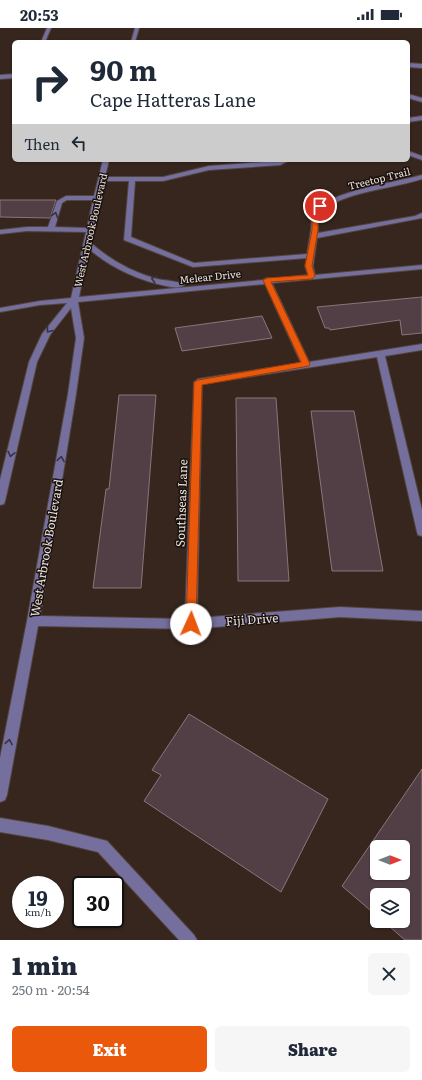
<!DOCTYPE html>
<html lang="en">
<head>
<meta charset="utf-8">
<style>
  :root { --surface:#fff; --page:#f6f6f7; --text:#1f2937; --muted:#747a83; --accent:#ea580c }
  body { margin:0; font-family:Literata,serif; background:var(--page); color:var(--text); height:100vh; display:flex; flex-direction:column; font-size:15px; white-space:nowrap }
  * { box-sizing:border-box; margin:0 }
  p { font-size:13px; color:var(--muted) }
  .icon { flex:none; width:22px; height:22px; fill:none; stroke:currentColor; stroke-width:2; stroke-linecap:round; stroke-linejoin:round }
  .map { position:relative; height:912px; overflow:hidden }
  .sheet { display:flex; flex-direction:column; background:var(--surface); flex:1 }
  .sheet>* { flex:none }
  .hud { position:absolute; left:12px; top:12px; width:398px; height:122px; border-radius:6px; box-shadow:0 1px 3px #0004; background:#fff; color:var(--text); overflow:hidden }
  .needle { width:26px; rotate:90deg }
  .fabs { position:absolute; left:370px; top:812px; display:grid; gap:8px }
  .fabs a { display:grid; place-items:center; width:40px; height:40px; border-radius:6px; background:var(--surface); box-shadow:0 1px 3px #0004; font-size:20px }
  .speed { position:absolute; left:12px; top:848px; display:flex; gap:8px; font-size:20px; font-weight:700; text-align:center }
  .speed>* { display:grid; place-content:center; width:52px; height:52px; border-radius:50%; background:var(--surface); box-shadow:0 1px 3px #0004; line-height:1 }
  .speed small { font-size:10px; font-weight:400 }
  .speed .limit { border:2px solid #111; border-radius:6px; background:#fff; color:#111 }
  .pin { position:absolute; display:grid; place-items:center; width:34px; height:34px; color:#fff; margin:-17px; border:2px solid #fff; border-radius:50%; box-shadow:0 1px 4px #0007 }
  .me { position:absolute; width:44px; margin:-22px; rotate:2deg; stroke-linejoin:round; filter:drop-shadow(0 0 3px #0008) }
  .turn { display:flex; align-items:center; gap:14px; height:84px; padding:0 12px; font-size:18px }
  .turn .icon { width:52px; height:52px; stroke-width:2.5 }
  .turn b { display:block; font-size:28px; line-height:34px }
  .then { display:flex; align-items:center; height:38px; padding:0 12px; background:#0003; gap:8px; font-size:15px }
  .round { display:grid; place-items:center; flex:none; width:42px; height:42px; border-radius:6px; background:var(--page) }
  .summary { display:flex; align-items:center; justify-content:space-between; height:68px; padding:0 12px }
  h1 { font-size:24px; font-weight:800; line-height:30px }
  .primary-button { display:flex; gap:8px; margin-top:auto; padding:8px 12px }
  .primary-button a { flex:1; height:46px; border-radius:6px; background:var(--accent); color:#fff; font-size:16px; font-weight:800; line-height:46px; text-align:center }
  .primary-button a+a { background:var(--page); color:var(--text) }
  .status { display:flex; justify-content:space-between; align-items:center; height:28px; padding:0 20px; background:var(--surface); direction:ltr }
  .status svg { height:11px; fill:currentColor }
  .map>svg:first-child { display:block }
  .building { fill:#523f45; stroke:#8a757b; fill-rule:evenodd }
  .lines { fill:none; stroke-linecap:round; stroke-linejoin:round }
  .minor-casing { stroke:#53443c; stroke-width:2 }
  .minor { fill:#746f9d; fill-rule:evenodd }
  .oneway { stroke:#38323f }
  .route { fill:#ea580c; stroke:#983908 }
  .labels { text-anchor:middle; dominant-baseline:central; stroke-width:3; stroke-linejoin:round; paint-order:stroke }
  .far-street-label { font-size:10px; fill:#ede1dc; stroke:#18110d }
  .street-label { font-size:12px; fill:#ede1dc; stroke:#18110d }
</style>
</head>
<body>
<div class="status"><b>20:53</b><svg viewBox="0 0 49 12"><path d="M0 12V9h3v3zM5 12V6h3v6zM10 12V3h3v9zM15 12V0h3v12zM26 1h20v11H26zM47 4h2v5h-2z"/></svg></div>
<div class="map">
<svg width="422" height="912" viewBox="0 0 422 912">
  <rect width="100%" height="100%" fill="#36261e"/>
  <g class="building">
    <polygon points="0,172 56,172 50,190 0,189"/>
    <polygon points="422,269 422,305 402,307 400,292 330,302 329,300 325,300 317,279"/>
    <polygon points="262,288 272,310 182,323 175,300"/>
    <polygon points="119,367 156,367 141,560 93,560 106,461 109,461"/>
    <polygon points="236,370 276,370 289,553 238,553"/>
    <polygon points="311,383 354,383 383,543 332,543"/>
    <polygon points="189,686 328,771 281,864 144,773 161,747 152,742"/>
    <path d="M422,741V912H405L383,893H403V867H377V888L342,858ZM377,819H403V845H377Z"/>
  </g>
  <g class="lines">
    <defs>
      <g id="minor">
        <polygon points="47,0 51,0 45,14 41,14"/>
        <polygon points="135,0 139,0 135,14 131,14"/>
        <polygon points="408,35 422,36 422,40 408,39"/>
        <polygon points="14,46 14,50 0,51 0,47"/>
        <polygon points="408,66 422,70 422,74 408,70"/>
        <polygon points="422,88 422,92 408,94 408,90"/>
        <polygon points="408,123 422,128 422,132 408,127"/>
        <path d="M103,132H109L105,149H163L209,138L290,132L280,137L209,142L163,153H135L131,209L194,235L307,226L311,202L312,184C331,163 393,155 422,147V151C388,162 348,162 318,185V205L415,188L422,185V190L317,210L313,238L315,247L422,237V241L272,255L309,334L422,316V322L385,328L422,482V508L418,507L417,504L377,329L202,356L197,590L340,579L422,583V593L340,589L191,601L38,598L7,767L5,772L0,774V730L27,593L68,366L76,310L71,280L50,307L37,334L5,473L4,476L0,477V452L29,334L42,306L67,275L40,277L0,284V280L40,273L71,270L86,204L27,203L0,206V202L27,199H48L57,173L66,168H94ZM104,153H129L124,212L193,239L307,230L305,238L308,247L270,251L267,250L263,252L79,269L89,221C111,240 138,252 166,258C172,259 179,261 184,257C177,252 162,253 154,250C130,243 109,231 91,215ZM67,172H93L87,200L55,199L62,175ZM265,256L301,335L198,351L194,354L185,591L40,588L76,366L84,310L78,274Z"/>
        <polygon points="0,790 48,798 107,813 194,907 197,912 179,912 98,824 48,812 0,804"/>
      </g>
    </defs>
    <use href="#minor" class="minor-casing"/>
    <use href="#minor" class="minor"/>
  </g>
  <defs><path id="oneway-chevron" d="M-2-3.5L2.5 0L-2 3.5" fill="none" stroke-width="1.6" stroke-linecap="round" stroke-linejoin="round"/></defs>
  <g class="oneway">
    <use href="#oneway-chevron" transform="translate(55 187) rotate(-73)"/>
    <use href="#oneway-chevron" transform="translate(154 251) rotate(-164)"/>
    <use href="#oneway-chevron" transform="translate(49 302) rotate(128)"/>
    <use href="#oneway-chevron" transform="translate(11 426) rotate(103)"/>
    <use href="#oneway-chevron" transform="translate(61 431) rotate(-81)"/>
    <use href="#oneway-chevron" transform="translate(9 714) rotate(-80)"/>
  </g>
  <polygon class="route" points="320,176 324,178 318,184 318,202 312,238 315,248 312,251 271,254 310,336 309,338 202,357 196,596 195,599 191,600 187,599 186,596 194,354 198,352 301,334 263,252 267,250 308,247 305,238 312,202 312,184"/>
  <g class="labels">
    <g class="far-street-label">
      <text transform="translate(379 150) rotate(-14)">Treetop Trail</text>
      <text transform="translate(90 202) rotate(-77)">West Arbrook Boulevard</text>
      <text transform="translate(210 248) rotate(-6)">Melear Drive</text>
    </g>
    <g class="street-label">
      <text transform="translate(181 475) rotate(-88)">Southseas Lane</text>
      <text transform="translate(46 520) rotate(-80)">West Arbrook Boulevard</text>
      <text transform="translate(252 591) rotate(-4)">Fiji Drive</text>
    </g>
  </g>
</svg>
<div class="fabs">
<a><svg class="needle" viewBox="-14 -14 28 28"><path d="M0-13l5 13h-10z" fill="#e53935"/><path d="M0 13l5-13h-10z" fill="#747a83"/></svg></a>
<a><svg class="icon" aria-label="layers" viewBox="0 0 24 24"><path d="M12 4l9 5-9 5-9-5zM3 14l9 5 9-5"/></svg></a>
</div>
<div class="speed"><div>19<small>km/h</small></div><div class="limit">30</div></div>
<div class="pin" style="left:320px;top:178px;background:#d93025"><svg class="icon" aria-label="arrive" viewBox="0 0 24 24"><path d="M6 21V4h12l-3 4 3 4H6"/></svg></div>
<svg class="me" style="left:191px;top:596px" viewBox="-20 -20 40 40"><circle r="19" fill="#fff"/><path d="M0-13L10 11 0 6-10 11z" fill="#ea580c"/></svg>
<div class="hud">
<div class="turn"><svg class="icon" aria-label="right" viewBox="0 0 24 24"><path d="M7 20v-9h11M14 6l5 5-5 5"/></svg><div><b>90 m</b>Cape Hatteras Lane</div></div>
<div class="then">Then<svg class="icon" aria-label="left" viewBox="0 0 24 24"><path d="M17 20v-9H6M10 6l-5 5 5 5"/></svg></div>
</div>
</div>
<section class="sheet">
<div class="summary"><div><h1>1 min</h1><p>250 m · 20:54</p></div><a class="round"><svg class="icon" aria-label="close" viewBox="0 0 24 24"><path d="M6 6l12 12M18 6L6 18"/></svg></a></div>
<div class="primary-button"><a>Exit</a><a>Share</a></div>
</section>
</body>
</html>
